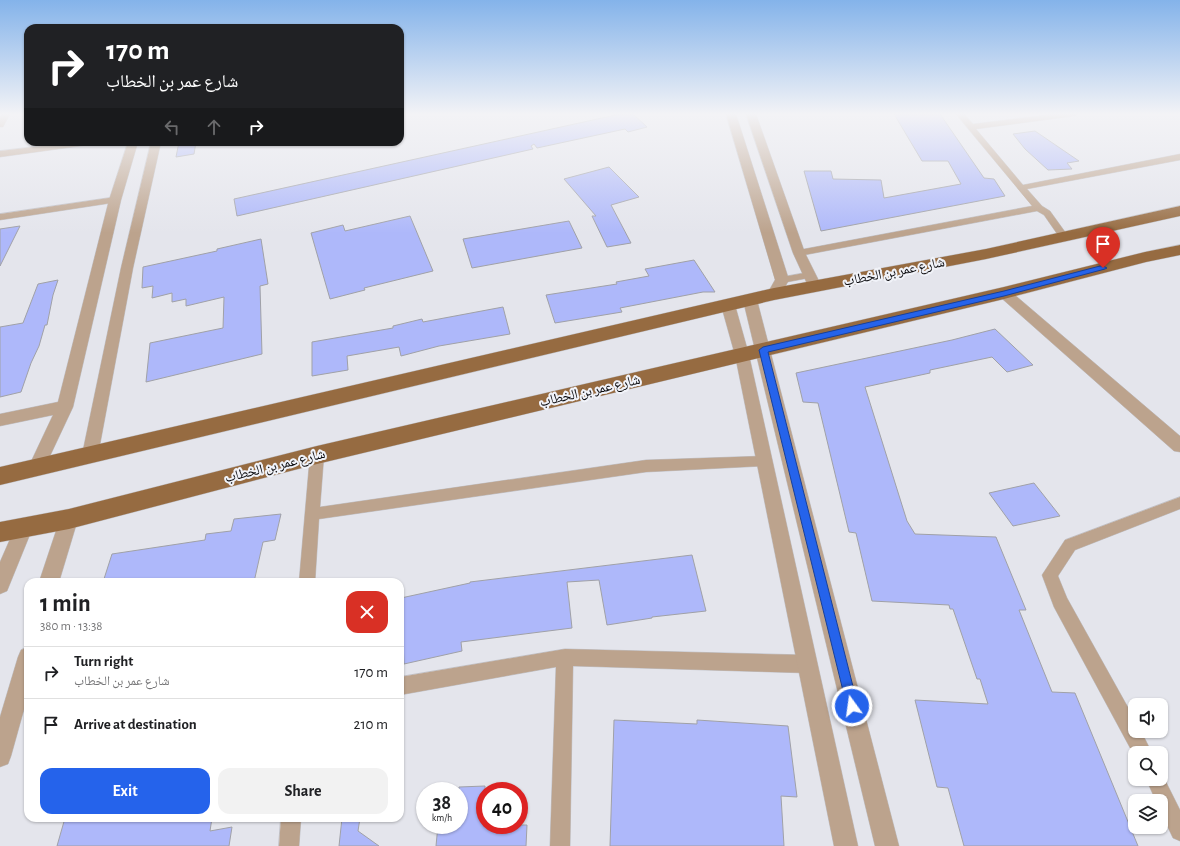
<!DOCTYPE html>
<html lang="en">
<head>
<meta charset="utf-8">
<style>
  :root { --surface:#fff; --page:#f2f2f2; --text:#202124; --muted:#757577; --line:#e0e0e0; --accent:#2563eb }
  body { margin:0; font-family:"Alegreya Sans","Noto Naskh Arabic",sans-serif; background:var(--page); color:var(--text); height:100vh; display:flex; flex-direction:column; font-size:15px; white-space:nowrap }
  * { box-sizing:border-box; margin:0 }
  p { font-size:13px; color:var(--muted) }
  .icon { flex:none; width:22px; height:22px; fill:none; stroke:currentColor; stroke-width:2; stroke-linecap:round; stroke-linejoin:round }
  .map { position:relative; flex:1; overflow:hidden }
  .details { position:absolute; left:24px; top:578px; width:380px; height:244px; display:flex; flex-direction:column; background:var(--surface); border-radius:12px; box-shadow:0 1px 3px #0004 }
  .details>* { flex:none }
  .top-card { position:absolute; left:24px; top:24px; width:380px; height:122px; border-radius:12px; box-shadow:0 1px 3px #0004; background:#202124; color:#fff; overflow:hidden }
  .tools { position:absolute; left:1128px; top:698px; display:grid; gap:8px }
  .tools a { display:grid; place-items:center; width:40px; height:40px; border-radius:8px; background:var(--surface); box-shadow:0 1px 3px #0004; font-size:20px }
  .speed { position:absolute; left:416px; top:782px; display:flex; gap:8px; font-size:20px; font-weight:700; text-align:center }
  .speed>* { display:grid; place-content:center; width:52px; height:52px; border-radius:50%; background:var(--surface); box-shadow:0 1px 3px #0004; line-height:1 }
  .speed small { font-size:10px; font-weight:400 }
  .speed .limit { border:6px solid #d22; background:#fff; color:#111 }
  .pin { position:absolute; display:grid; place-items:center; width:34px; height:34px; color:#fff; margin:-41px -17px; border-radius:50% 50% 50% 0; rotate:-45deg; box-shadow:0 0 4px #0007 }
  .pin .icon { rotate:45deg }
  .me { position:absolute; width:44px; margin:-22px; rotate:346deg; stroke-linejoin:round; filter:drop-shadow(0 0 3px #0008) }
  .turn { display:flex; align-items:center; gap:14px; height:84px; padding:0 16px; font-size:18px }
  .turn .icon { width:52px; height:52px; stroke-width:2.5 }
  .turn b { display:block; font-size:28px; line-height:34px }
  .lanes { display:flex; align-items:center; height:38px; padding:0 16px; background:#0003; justify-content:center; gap:20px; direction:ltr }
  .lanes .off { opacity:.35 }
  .round { display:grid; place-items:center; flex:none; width:42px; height:42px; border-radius:12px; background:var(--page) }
  .overview { display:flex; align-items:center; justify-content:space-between; height:68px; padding:0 16px }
  h1 { font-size:24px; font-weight:700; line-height:30px }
  .button { display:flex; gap:8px; margin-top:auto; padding:8px 16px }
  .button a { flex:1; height:46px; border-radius:12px; background:var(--accent); color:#fff; font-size:16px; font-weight:700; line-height:46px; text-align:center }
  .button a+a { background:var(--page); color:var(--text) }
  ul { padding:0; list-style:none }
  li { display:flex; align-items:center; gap:12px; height:52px; padding:0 16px; border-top:1px solid var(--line) }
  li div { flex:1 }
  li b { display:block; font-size:15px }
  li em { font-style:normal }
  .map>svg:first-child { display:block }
  .building { fill:#aeb8fa; stroke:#a0a1a7 }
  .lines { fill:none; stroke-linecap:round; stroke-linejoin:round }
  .minor-casing { stroke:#c1c2c8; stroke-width:1 }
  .tertiary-casing { stroke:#c1c2c8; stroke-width:1 }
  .primary-casing { stroke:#c1c2c8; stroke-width:1 }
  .minor { fill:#bca38d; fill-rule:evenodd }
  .tertiary { fill:#bca38d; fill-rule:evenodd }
  .primary { fill:#966b41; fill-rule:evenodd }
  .route { fill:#2563eb; stroke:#184099 }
  .labels { text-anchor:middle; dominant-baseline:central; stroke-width:4; stroke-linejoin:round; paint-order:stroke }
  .street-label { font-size:14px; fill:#0b0b0e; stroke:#f1f3f9 }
</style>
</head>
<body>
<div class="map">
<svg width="1180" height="846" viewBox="0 0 1180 846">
  <rect width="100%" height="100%" fill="#e4e5ec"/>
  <g class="building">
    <polygon points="620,114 633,114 647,127 628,132 625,129 537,148 534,144 531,146 533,149 237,216 234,199"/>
    <polygon points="894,114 940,114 984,178 994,179 1005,196 821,231 804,171 831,171 833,179 881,180 884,198 961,184 948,161 922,161"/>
    <polygon points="1035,131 1079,161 1067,163 1072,169 1048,170 1025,149 1013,134"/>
    <polygon points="179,142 196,142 194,154 176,157"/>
    <polygon points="609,167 639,197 611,205 631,243 607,247 592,216 596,216 564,179"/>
    <polygon points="410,216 433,271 364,288 365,290 330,299 311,233 343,225 345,231"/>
    <polygon points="569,221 582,248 472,268 463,239"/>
    <polygon points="20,226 0,266 0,229"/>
    <polygon points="261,239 268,284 260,286 262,354 146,382 150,343 223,328 224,297 186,306 186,299 172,302 172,293 152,298 153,286 142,288 143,267 217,251 217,249"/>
    <polygon points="694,260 715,292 703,292 620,308 622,312 555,323 546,295 617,284 616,282 649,276 645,269"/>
    <polygon points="58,280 53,295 47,325 45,325 39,346 31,363 21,392 0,397 0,327 23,323 38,284"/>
    <polygon points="503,307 510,334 439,346 401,356 399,347 347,356 348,370 312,376 312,342 393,328 393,326 422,319 423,322"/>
    <polygon points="995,329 1033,365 1007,372 992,357 930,370 930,373 865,387 907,521 915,534 996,537 1026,610 1019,610 1052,692 1075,693 1138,846 964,846 948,788 937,787 915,700 988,704 980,679 977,679 953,609 950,609 949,605 872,601 856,533 849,532 818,403 803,402 796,373 952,340"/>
    <polygon points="1034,483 1060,516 1013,526 989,493"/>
    <polygon points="281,514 275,540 263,542 254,582 103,582 112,554 205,540 206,534 231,531 234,519"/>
    <polygon points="692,555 706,611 652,617 652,618 607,625 599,580 567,582 572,628 461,642 462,651 404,664 401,598 470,583 470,582"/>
    <polygon points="614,720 697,724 697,720 788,726 797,797 781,796 784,846 610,846"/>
    <polygon points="485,786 485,825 527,825 526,846 436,846 438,825 459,825 459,787"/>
    <polygon points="65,818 212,818 210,831 232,827 229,846 57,846"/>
    <polygon points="342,818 360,818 358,831 379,846 339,846"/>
  </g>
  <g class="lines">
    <defs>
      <g id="minor">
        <polygon points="2,114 10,114 3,127 0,127 0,118"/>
        <polygon points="956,114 964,114 973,124 1053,114 1078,114 1074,116 976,129 1023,185 1180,154 1180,160 1027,189 1042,206 1050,211 1068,236 1066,238 1060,238 1044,215 1037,211 799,256 795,255 794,253 799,250 1032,206"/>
        <polygon points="75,142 99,142 95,144 0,157 0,151"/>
        <polygon points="115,197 118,198 120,200 118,202 0,220 0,214"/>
        <polygon points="810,272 815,275 814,277 782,283 777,280 782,277"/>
        <polygon points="317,450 322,451 324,455 320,507 646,460 764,456 769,457 771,461 769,465 764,466 646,472 319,519 315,582 299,582 310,455 312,451"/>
        <polygon points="1180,497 1180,509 1075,550 1058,576 1067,598 1135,720 1135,731 1141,731 1152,753 1135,753 1135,757 1054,607 1042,575 1065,540"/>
        <polygon points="565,649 807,655 813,658 816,664 813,670 807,673 573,666 570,846 550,846 556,667 400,695 400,677"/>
        <polygon points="1161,772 1180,810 1180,841 1173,838 1161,813 1161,801 1156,801 1146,779 1161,779"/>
        <polygon points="281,818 301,818 299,846 279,846"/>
      </g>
      <g id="tertiary">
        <polygon points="726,114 736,114 789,280 779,297 774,298 769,297 767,294 775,280"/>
        <polygon points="746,114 756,114 805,253 822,287 820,290 815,291 810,290 793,253"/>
        <polygon points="128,142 138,142 121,200 73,407 42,473 36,475 30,473 28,468 53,415 0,426 0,414 58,402 109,200"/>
        <polygon points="151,142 161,142 133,268 98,455 96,460 90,462 84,460 82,455 121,268"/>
        <polygon points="1004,289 1009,290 1180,436 1180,452 1174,451 999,296 997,293 999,290"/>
        <polygon points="750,296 755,297 757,300 899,846 875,846 743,300 745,297"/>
        <polygon points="728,301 733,302 735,305 749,355 858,846 834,846 735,355 721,305 723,302"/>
        <polygon points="69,511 75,514 78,519 59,582 39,582 60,519 63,514"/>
        <polygon points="24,519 30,521 33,527 7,591 0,594 0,562 18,521"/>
        <polygon points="28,647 28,695 11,756 8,764 0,767 0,717 18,657 21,650"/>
      </g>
      <g id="primary">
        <polygon points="1180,206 1180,216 986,259 774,300 0,485 0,467 774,288 986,249"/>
        <polygon points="1180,245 1180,255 1146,262 1004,299 317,464 69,529 0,542 0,522 69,509 317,446 1004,287 1145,252"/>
      </g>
    </defs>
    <use href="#minor" class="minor-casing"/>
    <use href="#tertiary" class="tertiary-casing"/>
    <use href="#primary" class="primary-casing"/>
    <use href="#minor" class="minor"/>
    <use href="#tertiary" class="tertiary"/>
    <use href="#primary" class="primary"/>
  </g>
  <linearGradient id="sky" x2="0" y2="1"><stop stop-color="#84b3ea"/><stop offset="0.49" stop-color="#f3f3f6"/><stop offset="1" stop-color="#f3f3f6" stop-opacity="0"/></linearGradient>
  <rect width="1180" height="233" fill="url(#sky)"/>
  <polygon class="route" points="1100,266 1103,266 1107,268 1105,269 1004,296 768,352 858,706 856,711 852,713 848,711 759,350 763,347 1004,291"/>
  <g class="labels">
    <g class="street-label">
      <text transform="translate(894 272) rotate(-11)">شارع عمر بن الخطاب</text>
      <text transform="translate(590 391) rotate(-13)">شارع عمر بن الخطاب</text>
      <text transform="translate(275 466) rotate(-14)">شارع عمر بن الخطاب</text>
    </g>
  </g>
</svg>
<div class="tools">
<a><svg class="icon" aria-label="sound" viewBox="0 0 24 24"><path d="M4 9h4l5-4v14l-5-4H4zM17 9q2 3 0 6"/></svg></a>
<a><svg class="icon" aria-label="search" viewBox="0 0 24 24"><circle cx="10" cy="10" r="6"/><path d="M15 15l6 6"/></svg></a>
<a><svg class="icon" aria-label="layers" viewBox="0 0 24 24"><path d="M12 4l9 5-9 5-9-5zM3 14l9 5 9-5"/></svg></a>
</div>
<div class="speed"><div>38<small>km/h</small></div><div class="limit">40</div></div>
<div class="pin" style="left:1103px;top:268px;background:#d93025"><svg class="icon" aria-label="arrive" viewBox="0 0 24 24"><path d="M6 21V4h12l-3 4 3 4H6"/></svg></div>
<svg class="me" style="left:852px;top:706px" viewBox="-20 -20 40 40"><circle r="17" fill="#2563eb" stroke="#fff" stroke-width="3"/><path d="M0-11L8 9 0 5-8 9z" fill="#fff"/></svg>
<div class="top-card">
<div class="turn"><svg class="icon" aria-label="right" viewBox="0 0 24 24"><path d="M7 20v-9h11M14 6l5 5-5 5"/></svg><div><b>170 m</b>شارع عمر بن الخطاب</div></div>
<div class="lanes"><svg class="icon off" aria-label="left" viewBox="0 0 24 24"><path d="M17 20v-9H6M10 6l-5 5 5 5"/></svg><svg class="icon off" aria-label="ahead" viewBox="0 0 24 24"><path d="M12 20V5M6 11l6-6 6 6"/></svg><svg class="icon" aria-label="right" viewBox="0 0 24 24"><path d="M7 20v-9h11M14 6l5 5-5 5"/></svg></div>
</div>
<section class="details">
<div class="overview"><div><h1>1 min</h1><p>380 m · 13:38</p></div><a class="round" style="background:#d93025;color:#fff"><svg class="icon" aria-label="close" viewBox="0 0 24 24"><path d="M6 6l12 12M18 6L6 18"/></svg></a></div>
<ul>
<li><svg class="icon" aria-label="right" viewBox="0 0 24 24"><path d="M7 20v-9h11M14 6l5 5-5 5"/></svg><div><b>Turn right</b><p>شارع عمر بن الخطاب</p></div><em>170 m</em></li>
<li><svg class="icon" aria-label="arrive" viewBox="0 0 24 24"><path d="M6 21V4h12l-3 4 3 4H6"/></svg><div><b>Arrive at destination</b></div><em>210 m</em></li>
</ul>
<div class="button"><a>Exit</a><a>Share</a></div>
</section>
</div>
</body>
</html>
